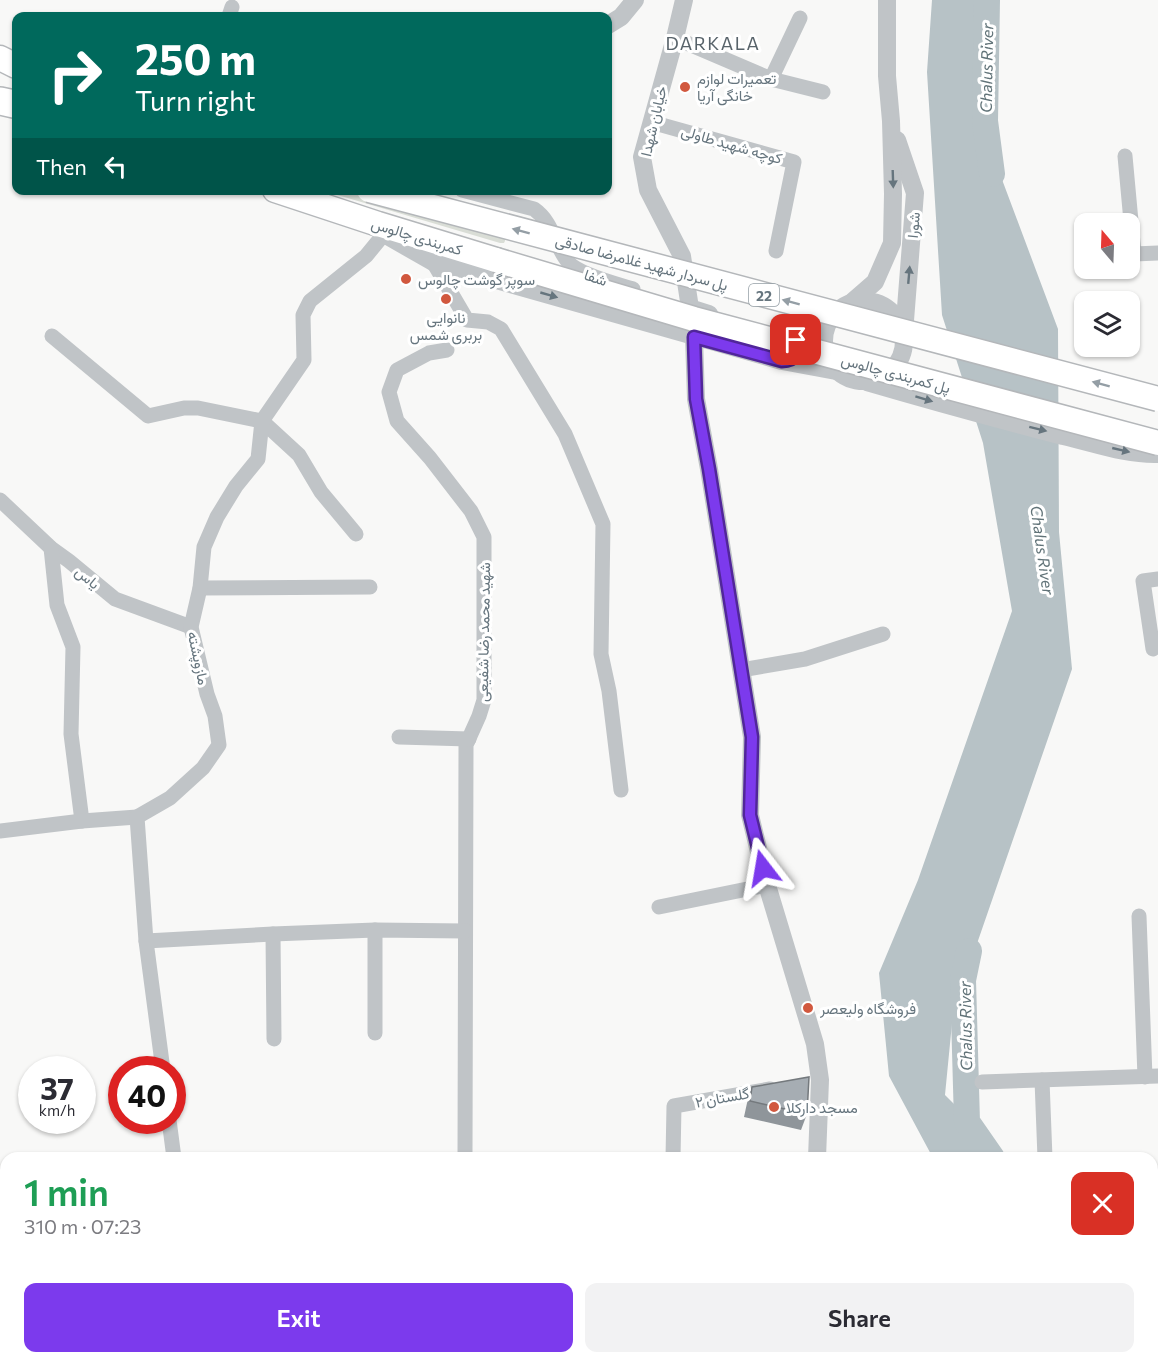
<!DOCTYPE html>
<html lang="en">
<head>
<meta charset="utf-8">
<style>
  :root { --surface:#fff; --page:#f2f2f3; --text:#2b2b33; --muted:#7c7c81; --accent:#7c3aed }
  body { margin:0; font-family:Commissioner,Vazirmatn,sans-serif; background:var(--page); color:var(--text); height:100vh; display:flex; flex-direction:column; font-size:22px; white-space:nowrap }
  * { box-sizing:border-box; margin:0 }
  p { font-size:20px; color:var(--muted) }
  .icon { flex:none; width:33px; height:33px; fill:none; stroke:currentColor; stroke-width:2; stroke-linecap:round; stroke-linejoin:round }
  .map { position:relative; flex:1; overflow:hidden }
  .panel { position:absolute; left:0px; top:1152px; width:1158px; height:212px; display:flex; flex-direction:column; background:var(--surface); border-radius:18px 18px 0 0; box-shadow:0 2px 4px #0004 }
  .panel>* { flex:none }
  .hud { position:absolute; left:12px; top:12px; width:600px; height:183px; border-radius:12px; box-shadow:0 2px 4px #0004; background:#00695c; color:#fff; overflow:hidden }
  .needle { width:39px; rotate:341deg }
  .fabs { position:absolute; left:1074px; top:213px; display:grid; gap:12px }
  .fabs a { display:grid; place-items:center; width:66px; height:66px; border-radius:12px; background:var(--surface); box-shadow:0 2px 4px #0004; font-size:30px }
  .speed { position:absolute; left:18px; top:1056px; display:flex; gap:12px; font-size:30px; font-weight:700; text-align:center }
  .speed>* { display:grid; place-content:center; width:78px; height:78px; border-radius:50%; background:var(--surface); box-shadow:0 2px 4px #0004; line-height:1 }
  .speed small { font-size:15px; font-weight:400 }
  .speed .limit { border:9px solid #d22; background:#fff; color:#111 }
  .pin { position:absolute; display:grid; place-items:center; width:51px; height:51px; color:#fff; margin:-26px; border-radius:12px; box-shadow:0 3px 9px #0006 }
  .me { position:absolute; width:66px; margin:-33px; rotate:346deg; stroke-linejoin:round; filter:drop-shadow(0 0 4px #0008) }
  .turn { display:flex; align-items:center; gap:21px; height:126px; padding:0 24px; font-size:27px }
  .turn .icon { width:78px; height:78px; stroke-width:2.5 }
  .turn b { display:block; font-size:42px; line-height:51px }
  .then { display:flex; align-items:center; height:57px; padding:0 24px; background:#0003; gap:12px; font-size:22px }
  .round { display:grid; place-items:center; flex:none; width:63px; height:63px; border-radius:12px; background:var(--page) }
  .summary { display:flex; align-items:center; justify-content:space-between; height:102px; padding:0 24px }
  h1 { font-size:36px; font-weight:600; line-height:45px; color:#1e9e55 }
  .cta { display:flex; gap:12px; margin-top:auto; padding:12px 24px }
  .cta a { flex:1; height:69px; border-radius:12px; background:var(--accent); color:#fff; font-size:24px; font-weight:600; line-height:69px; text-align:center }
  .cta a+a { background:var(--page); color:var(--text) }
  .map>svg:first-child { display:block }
  .green { fill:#d9ddd6 }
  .water { fill:#b7c2c6 }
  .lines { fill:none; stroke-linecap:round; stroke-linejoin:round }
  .river { stroke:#b7c2c6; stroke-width:26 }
  .trunk-casing { stroke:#b4b7ba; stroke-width:27 }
  .motorway-casing { stroke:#b4b7ba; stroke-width:30 }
  .minor { stroke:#c0c4c7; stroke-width:15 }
  .tertiary { stroke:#c0c4c7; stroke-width:18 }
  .trunk { stroke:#fff; stroke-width:24 }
  .motorway { stroke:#fff; stroke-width:27 }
  .trunk-bridge-casing { stroke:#b4b7ba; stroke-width:27; stroke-linecap:butt }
  .trunk-bridge { stroke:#fff; stroke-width:24 }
  .wall { fill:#8f959a }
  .building { fill:#a6adb3; stroke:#74797d; stroke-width:1.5 }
  .oneway { fill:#66757e }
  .oneway2 { fill:#949ea5 }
  .route-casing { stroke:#51269a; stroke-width:15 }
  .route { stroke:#7c3aed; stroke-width:10 }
  .poi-dot { fill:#d1583e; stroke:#fff; stroke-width:2 }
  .labels { text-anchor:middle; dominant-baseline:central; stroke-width:6; stroke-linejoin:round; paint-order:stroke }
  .shield { fill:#fff; stroke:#949ea5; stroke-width:1.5 }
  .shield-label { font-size:14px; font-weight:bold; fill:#66757e }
  .poi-label { font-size:15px; fill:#66757e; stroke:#fff; text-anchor:start }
  .street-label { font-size:15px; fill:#66757e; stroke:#fff }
  .water-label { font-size:16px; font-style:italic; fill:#617378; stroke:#fff }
  .quarter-label { font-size:18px; letter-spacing:1.5px; fill:#58636a; stroke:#fff }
</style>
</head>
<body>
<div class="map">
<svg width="1158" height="1363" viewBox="0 0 1158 1363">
  <rect width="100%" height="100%" fill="#f8f8f7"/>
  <polygon class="green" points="324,191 350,191 503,236 505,237 505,241 504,243 500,243"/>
  <g class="water">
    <polygon points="932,0 978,0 976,110 1058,329 1059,532 1072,669 953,1013 945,1095 1008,1158 933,1158 889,1076 879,973 918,880 1012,611 983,443 942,315 927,72"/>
    <polygon points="1152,1302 1158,1308 1158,1363 1130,1363 1126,1358 1152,1358"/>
  </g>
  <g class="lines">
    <g class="river">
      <polyline points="987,0 985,121 992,174"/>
      <polyline points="969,951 963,980 967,1122 992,1158"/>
    </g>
    <defs>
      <g id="trunk">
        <polyline points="0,58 16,66"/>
        <polyline points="275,190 378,224 496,260"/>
      </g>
      <polyline id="motorway" points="0,101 14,104"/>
    </defs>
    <use href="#trunk" class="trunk-casing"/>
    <use href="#motorway" class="motorway-casing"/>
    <g class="minor">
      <polyline points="229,16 232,7"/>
      <polyline points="675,38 771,79 823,92"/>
      <polyline points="771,79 800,18"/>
      <polyline points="651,122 794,162 776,251"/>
      <polyline points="1125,156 1134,254 1158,253"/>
      <path d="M462,190L534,209C554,223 554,246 569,263C580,275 617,284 633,289"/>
      <polyline points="433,262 467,320 488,322 501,329 565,434 603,524 601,654 609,691 621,790"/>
      <polyline points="52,336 148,416 184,408 198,408 262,421 299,455 321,492 356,534"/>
      <polyline points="447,350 429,353 397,370 389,392 397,421 430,458 471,511 484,537 484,700 479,716 466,745 465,1158"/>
      <polyline points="0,500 51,548 69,561 115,599 191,627"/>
      <polyline points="51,548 57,605 73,647 71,734 82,821"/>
      <polyline points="200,588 370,587"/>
      <polyline points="1153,649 1143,581 1158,579"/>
      <polyline points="741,670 805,659 883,634"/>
      <polyline points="399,737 469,739"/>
      <polyline points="0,831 82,821 137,817"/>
      <polyline points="659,907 767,885"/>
      <polyline points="1139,916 1145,1077"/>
      <polyline points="273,934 274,1039"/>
      <polyline points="146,941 273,934 375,930 465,931"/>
      <polyline points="375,1033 375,930"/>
      <polyline points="163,1070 146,941 137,817 170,798 203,768 219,745 215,716 207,694 191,627 200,588 204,547 217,517 236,486 258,459 262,421 304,360 303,315 310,301 366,256 384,234"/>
      <polyline points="1042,1080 1045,1158"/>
      <polyline points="982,1082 1158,1076"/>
      <polyline points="169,1120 174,1158"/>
      <polyline points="673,1158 674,1106 770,1089"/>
      <polyline points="196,1358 197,1363"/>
      <polyline points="464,1358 464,1363"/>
    </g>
    <g class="tertiary">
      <polyline points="684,0 675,38 642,157 648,190 682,256 690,308 709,314"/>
      <polyline points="608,25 621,17 635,0"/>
      <polyline points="897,140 915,193 904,333"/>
      <polyline points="382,230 384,234 433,262 782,361 836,371"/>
      <circle cx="864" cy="341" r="40"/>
      <polyline points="852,302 875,282 892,243 893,194 891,121 887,76 887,0"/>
      <polyline points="776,332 792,337 808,333 827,324"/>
      <polyline points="694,337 696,399 709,469 752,737 750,815 767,885 815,1044 820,1080 817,1158"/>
      <path d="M867,382C932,401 998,419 1063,436C1094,443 1126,455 1158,454"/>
      <polyline points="870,1358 872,1363"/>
    </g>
    <use href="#trunk" class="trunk"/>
    <use href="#motorway" class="motorway"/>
    <defs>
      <g id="trunk-bridge">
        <polyline points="369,190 1158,399"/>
        <polyline points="496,260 694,319 1158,443"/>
      </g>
    </defs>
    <use href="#trunk-bridge" class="trunk-bridge-casing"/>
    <use href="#trunk-bridge" class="trunk-bridge"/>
  </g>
  <polygon class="wall" points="752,1087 807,1114 801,1130 744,1117 747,1103"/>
  <polygon class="building" points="809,1077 807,1114 750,1101 752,1087"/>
  <defs><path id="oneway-solid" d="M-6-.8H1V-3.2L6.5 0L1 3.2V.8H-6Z" transform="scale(1.5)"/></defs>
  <g class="oneway">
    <use href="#oneway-solid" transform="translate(893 179) rotate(88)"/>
    <use href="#oneway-solid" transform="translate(909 275) rotate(-85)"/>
    <use href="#oneway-solid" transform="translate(549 295) rotate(16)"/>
    <use href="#oneway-solid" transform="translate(924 399) rotate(17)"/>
    <use href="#oneway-solid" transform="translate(1038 429) rotate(14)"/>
    <use href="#oneway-solid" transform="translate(1121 450) rotate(13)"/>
  </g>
  <g class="oneway2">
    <use href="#oneway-solid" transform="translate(521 231) rotate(-165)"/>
    <use href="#oneway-solid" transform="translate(791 302) rotate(-165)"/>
    <use href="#oneway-solid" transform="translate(1101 384) rotate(-165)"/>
  </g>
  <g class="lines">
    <defs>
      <path id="route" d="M763,868L750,815L752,737L709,469L696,399L694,337L782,361C795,361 802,351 796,340"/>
    </defs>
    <use href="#route" class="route-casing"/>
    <use href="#route" class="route"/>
  </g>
  <g class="poi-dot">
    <circle cx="685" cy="87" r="6"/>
    <circle cx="406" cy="279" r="6"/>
    <circle cx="446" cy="299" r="6"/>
    <circle cx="808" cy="1008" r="6"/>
    <circle cx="774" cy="1107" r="6"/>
  </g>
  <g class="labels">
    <rect class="shield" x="749" y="284" width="30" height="22" rx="4.5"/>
    <g class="shield-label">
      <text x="764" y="295">22</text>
    </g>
    <g class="poi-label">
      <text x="697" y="78">تعمیرات لوازم<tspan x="697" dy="17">خانگی آریا</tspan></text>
      <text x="418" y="279">سوپر گوشت چالوس</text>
      <text x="446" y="317" text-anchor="middle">نانوایی<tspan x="446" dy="17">بربری شمس</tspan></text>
      <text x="820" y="1008">فروشگاه ولیعصر</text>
      <text x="786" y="1107">مسجد دارکلا</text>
    </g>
    <g class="street-label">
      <text transform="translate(653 121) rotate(-77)">خیابان شهدا</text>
      <text transform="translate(732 144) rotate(16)">کوچه شهید طاولی</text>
      <text transform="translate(913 225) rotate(-85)">شورا</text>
      <text transform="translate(417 236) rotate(17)">کمربندی چالوس</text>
      <text transform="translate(642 262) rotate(15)">پل سردار شهید غلامرضا صادقی</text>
      <text transform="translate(596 277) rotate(19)">شفا</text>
      <text transform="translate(896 373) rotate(15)">پل کمربندی چالوس</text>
      <text transform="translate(88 577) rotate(40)">یاس</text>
      <text transform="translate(483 632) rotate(-89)">شهید محمد رضا شفیعی</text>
      <text transform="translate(199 658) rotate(78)">مازوپشته</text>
      <text transform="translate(722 1097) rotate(-10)">گلستان ۲</text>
    </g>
    <g class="water-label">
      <text transform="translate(986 68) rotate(-89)">Chalus River</text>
      <text transform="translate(1043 550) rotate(82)">Chalus River</text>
      <text transform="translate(965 1026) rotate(-91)">Chalus River</text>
    </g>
    <g class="quarter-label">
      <text x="713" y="43">DARKALA</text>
    </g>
  </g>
</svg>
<div class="fabs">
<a><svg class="needle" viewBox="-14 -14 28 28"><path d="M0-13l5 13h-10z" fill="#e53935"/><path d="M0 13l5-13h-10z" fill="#7c7c81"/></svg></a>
<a><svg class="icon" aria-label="layers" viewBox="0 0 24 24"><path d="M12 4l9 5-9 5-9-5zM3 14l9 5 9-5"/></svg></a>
</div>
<div class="speed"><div>37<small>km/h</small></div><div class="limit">40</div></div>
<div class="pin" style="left:796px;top:340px;background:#d93025"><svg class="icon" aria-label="arrive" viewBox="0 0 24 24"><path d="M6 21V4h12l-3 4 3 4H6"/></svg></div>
<svg class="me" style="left:763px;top:868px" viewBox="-20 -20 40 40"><path d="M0-17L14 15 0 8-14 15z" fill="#7c3aed" stroke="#fff" stroke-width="4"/></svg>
<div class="hud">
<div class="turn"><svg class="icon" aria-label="right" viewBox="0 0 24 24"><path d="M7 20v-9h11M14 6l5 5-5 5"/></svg><div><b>250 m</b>Turn right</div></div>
<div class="then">Then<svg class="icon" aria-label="left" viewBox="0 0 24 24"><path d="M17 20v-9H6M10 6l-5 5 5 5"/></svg></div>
</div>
<section class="panel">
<div class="summary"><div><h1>1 min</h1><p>310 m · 07:23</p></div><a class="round" style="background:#d93025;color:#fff"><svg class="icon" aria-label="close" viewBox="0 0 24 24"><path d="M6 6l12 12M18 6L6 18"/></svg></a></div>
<div class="cta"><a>Exit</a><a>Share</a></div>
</section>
</div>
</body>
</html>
